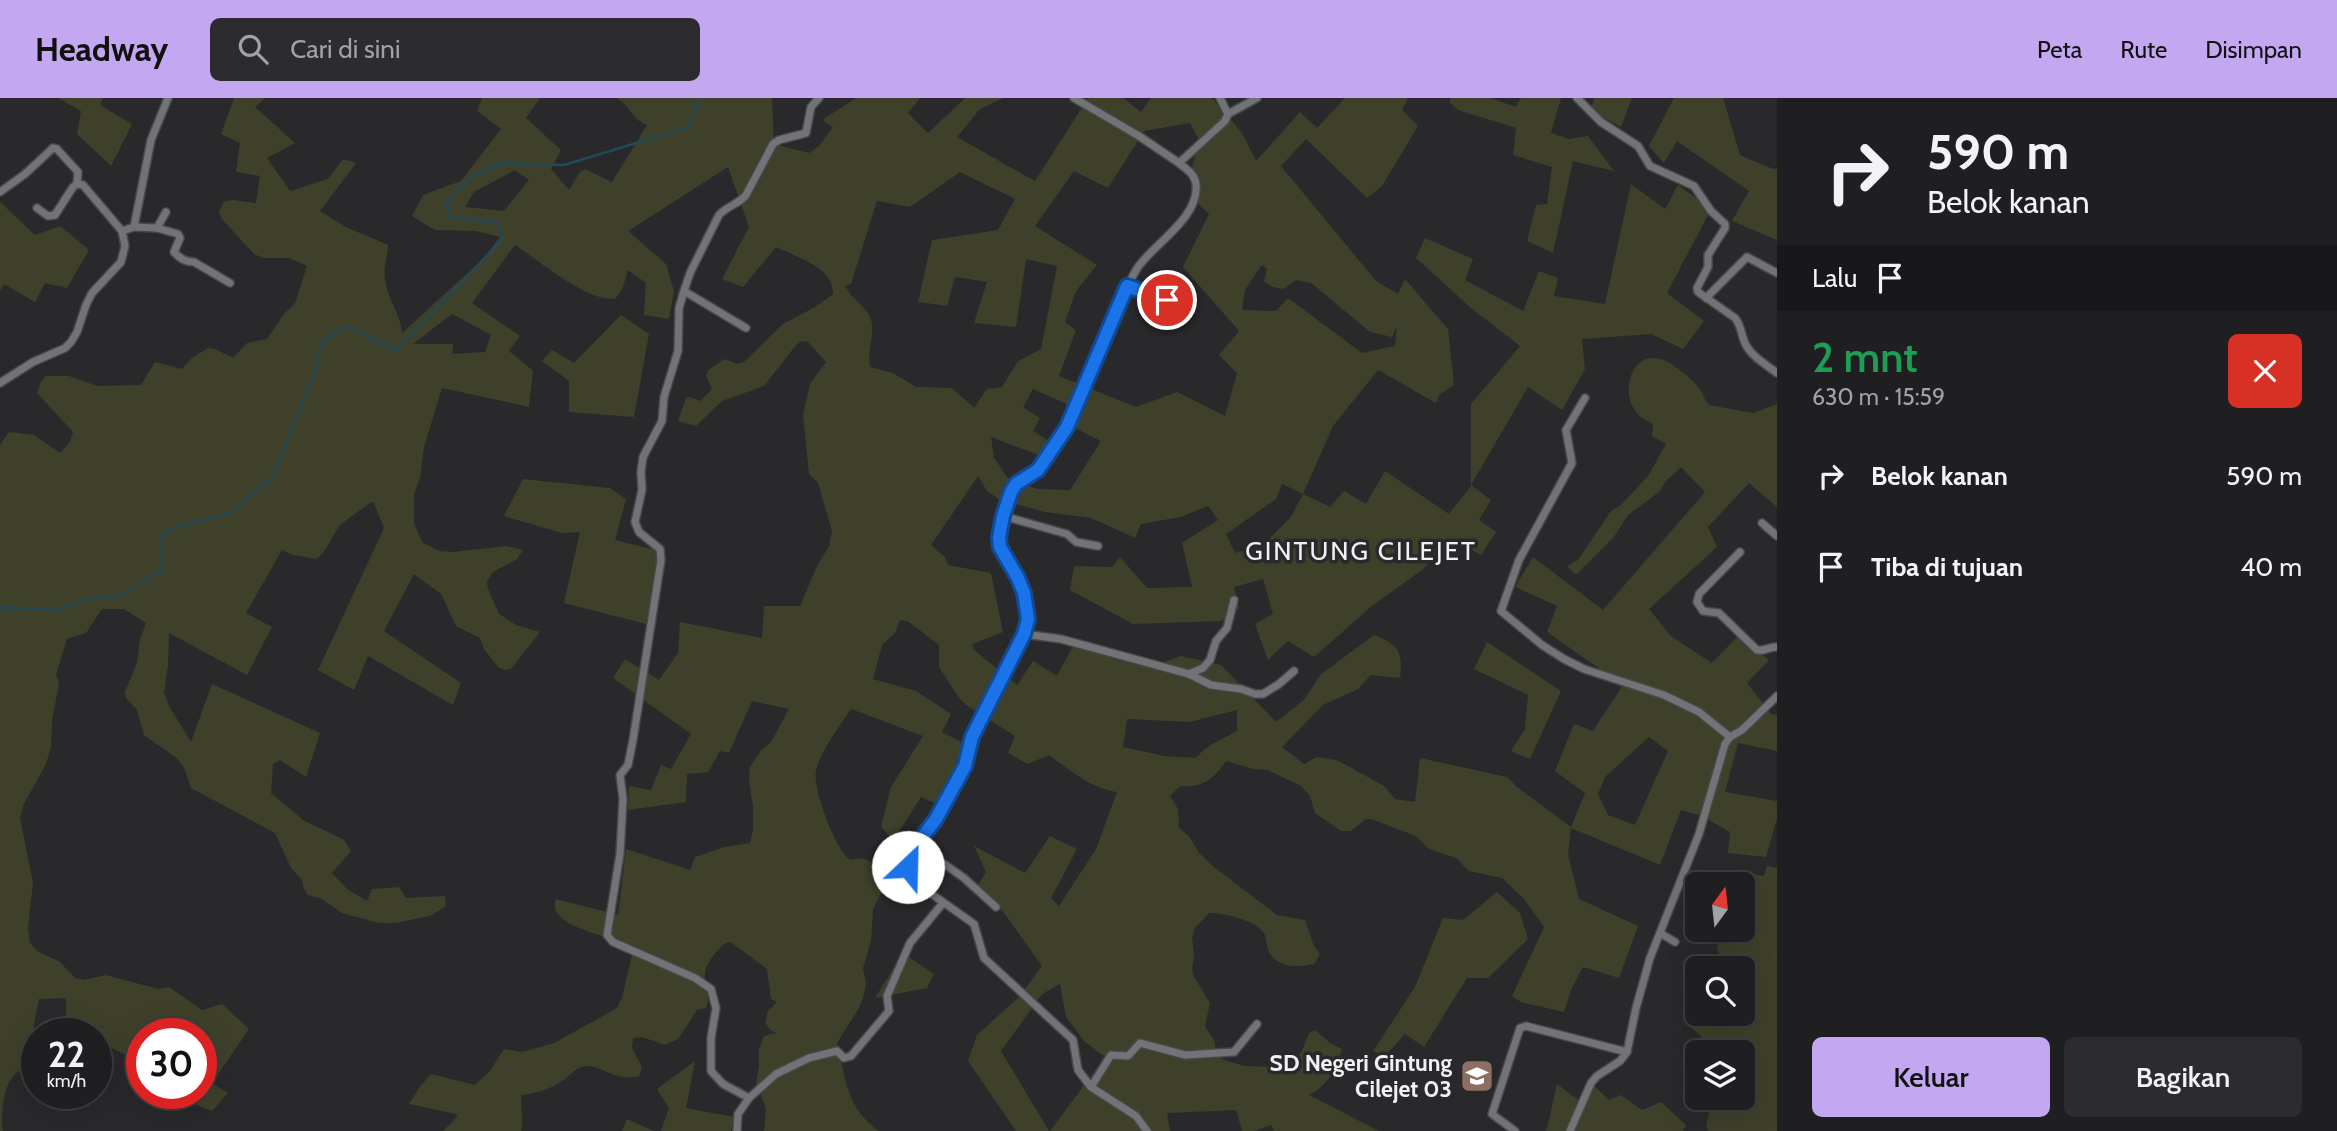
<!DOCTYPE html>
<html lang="id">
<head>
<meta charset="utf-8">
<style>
  :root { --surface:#1f1f21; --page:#2c2c2e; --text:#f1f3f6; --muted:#a1a2a5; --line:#3c3d3f; --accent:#c4a7f1 }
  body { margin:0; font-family:Cabin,sans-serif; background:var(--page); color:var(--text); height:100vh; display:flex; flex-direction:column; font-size:26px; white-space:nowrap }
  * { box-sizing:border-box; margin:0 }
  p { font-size:23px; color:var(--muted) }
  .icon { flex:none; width:38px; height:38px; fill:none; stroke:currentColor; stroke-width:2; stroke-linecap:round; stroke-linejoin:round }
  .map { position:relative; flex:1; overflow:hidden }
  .side { display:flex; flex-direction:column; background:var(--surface); width:560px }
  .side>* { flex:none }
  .top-card { background:#1f1f21; color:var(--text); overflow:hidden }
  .needle { width:46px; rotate:15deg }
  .buttons { position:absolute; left:1685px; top:774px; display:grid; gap:14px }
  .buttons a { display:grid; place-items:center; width:70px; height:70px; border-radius:10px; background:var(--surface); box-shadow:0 7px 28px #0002,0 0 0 2px var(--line); font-size:35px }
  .speed { position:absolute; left:21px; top:920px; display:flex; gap:14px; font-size:35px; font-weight:700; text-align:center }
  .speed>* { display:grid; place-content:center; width:91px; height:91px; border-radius:50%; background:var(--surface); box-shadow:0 7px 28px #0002,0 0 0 2px var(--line); line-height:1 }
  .speed small { font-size:18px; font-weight:400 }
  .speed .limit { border:10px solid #d22; background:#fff; color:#111 }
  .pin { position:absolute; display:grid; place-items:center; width:60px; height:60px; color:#fff; margin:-30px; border:4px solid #fff; border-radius:50%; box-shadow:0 2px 7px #0007 }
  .me { position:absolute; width:77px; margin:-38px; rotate:24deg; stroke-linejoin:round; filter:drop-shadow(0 0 5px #0008) }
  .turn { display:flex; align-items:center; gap:24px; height:147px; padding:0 35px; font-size:32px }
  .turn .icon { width:91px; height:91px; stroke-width:2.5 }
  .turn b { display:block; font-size:49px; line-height:60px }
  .then { display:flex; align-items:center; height:66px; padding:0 35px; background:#0003; gap:14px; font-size:26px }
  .round { display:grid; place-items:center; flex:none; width:74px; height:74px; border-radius:10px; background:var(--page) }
  .summary { display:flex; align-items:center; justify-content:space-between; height:119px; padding:0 35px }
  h1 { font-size:42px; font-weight:600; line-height:52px; color:#1e9e55 }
  .cta { display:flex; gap:14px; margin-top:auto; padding:14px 35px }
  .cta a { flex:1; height:80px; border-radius:10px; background:var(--accent); color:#111; font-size:28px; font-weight:600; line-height:80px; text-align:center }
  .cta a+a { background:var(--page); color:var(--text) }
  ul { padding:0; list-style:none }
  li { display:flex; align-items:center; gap:21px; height:91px; padding:0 35px }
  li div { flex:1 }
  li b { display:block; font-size:26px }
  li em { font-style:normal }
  header { display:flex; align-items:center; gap:42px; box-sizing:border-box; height:98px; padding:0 35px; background:var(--accent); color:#111 }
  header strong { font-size:33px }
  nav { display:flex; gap:38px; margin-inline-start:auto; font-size:24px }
  .search { width:490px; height:63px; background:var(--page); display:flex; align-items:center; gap:18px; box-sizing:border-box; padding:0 24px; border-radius:10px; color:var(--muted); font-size:26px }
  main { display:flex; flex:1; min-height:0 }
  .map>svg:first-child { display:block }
  .green { fill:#3e402a; fill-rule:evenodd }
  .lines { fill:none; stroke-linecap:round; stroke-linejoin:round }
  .stream { stroke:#234957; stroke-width:2.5 }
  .street-casing { stroke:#47484a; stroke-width:10 }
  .street { stroke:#727376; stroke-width:7 }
  .route-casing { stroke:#114b97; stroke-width:18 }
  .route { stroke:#1a73e8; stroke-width:12 }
  .labels { text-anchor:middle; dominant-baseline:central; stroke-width:7; stroke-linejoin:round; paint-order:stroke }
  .poi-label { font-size:23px; font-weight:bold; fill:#f1f1f3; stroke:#29292c; text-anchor:end }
  .quarter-label { font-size:26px; letter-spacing:2px; fill:#f1f1f3; stroke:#29292c }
</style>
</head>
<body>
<header>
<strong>Headway</strong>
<div class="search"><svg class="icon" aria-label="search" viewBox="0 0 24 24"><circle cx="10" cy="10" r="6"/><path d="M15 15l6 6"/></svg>Cari di sini</div>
<nav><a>Peta</a><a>Rute</a><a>Disimpan</a></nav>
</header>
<main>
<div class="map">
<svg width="1777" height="1033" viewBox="0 0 1777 1033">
  <rect width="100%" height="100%" fill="#29292c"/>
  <g class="green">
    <polygon points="58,0 103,0 100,7 132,26 111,68 77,36 81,13"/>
    <path d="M234,0H265L255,9L295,45L267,60L290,93L328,81L343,61L356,65L320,113L346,129L388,147C388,158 383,169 385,181C387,200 401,217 402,235L483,161L500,139L476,133L435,132L412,118L423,97L461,83L501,31L477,13L482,0H540L526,20L561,52L551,71L569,92L579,75L585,71L612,84L647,27C632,22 630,7 616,0H772L774,46L809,55L819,48L833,29L822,22L856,0H920L908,15L928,35L965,0H1003L980,11L957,39L1035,83L1088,0H1123L1141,14L1151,0H1212L1242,35L1256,63L1300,14L1317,30L1345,0H1408L1402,12L1418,28L1382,88L1367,100L1306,41L1281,68L1376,183L1398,196L1405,181L1448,231L1454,287L1440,296L1436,305L1378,272L1333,328L1303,396L1330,409L1344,393L1366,406L1385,373L1449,416L1471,388V306L1520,248L1471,210L1416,160L1425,140L1473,161L1465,182L1523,213L1539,173L1558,180L1554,198L1605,206L1631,86L1665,111L1678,87L1711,111L1667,195L1704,223L1683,251L1651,236L1582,241L1585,271L1562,312L1528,289L1471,387L1491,402L1479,422L1496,434L1481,457L1452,441L1422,472L1373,507L1314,559L1288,543L1268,562L1255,526L1273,516L1263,481L1234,489L1239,510L1221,523L1133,526L1070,492L1074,468L1112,469L1120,459L1147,490L1192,489L1182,445L1218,422L1208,408L1181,419L1141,426L1135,440L1091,420L1045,414L1000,402L987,393L978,378L931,447L945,459L948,467L991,475L1003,534L972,546L974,552L1017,587L1033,563L1057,578L1074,546L1121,563L1156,567L1181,558L1221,567L1276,624L1304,602L1320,577L1374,537C1399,547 1403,553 1400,580L1371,577L1358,591L1323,607L1282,649L1304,666L1316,659L1337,662L1384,688L1395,701L1415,704L1420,660L1507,679L1517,689L1571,729L1585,695L1555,673L1574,626L1593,633L1623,587L1547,534L1557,508L1515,489L1533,459L1603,512L1705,394L1681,369L1666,383L1659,394L1628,417L1614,439L1576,477L1567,468L1578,462L1611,413L1621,407L1648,378L1666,346L1652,338L1653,326C1649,323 1642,321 1639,317C1615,295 1635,237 1677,270C1685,276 1696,285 1701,293C1704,298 1705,303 1709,307L1753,315L1777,306V409L1749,385L1708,429L1717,449L1649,511L1671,538L1712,565L1737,539L1769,562L1747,585L1771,616L1777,617V653L1738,645L1725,694L1777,703V720L1766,759L1728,755L1730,734L1702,718L1681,712L1660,767L1571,730L1568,756L1579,801L1638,828L1619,880L1583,869L1571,892L1564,914L1521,904L1512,898L1544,829L1524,801L1502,780L1469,773L1456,760L1429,751L1416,738L1371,721H1366L1351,733H1341L1315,715L1310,698L1301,688L1268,672L1253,671L1226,663C1214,680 1202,691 1180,688L1170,698L1178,711L1179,730L1189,738L1199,755L1214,769L1277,817L1305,822L1314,848L1320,856L1314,866C1298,870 1274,870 1268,851C1266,846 1267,840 1264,835C1256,822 1224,815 1209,815L1195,830L1192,839L1194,858L1192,870L1193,877L1210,905L1205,928L1215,944L1216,958L1227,963L1245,968L1277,969L1301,955L1309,935L1315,932L1330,945L1342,951C1335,973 1328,987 1309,997L1379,1033H1274L1271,1027L1255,1033H1242L1236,1012L1167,1015L1170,1033H1050L1105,959L1084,943L1066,919L1060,886L1042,896L1001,953L1049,1033H1016L968,963L977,937L1020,898L1042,868L1002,812L976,791L986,774L974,748L1025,775L1050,738L1077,751L1051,800L1059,808L1096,751L1117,694C1092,691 1068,671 1049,657L1028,666L1008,655L1015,638L966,607L959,600L939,569V547L909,524L900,522L895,535L882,547L873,581L916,593L951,616L942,634L971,649L939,707L921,699L893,743L881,728L891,689L923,638L851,611C839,629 822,651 816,672C812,690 835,751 850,762C872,757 874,767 887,784L873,811L871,843L863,870L866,885L864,897L859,910L837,945C846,981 846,1010 879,1033H764L766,1010L756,986L759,968V951L764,938L776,935L770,932L765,924L768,913L777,904L771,901L767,871L732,845L728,844C718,850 706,864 705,876C704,889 711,898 706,910L697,912L678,941L665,947L642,939L633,940L632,950L642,969L639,978C613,985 599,963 581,969C575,971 568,979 563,982C550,992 537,995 522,997C519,1009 525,1017 521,1033H443L457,1019L456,1016L409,1006L419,990L431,976L475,987L490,973L504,951L523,954L554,945L617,910L622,900L634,848C616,840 544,829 556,801L618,817L626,751L690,772L695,759L724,749L750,745L753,732V709L749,681L750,669L761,652L771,644L789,611L752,603L729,655L720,653L708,674L687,676L686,704L628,712L629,688L651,692L661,667L671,671L691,636L613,580L625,561L659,582L678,555L680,524L762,540L764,508H800L817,468L829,448L832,433L818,385L809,376L803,317L810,286L826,264L808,244L802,243L796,247L764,288L722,303L696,328L678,323L686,300L690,299L700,303L712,291L706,278L708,272L725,261L737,266L744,264L783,226L815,209L833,196C834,169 796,159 776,149L743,189L722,181L749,129L728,69L628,133L666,166L674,193L669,221L644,217L646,185L628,172L623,189L616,200C591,207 537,161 515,147L472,205L520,238L509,253L533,273L529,309L442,290L424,349L420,380L414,396V425L422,444L439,453L453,454L507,448L523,452L517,461L493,474L487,484L488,491L499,516L516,527L540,534L511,571L505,572L498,569L484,551L480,540L456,528L441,496L414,476L384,533L461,585L453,607L368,558L354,592L318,572L384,430L374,405L371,404C363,411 352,417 343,425C332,434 328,454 316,461L293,457L282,452L246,515L272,529L247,577L169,535L168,567L164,594L170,610L191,644L212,586L320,635L306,679L280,662L273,666L271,695L303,722L344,742L351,753L332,775L347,791L367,803L372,791L399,789L406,800L445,798L446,808L430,818L396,825H379L342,815L322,801L308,797L304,791L302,782L291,770L275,735L191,690L185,672L178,661L144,637L137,612L126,600L125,594L137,565L140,541L146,525L124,511H102L86,535L67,541L56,577L59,586L52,623L51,649L46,666L24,706L20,720L33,785L28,830L30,845L37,853L60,864L75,880L84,882L106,877L158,891L169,889L202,912L222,906L249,931L212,985L228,995L212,1013L170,996H201V936H142V965L96,942V936H85L66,927V900L39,901C37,910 35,919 34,928C33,939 35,951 31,961C28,969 21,970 15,976C3,988 0,1018 3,1033H0V347L9,334L34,337L60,355L70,344L73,334L37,295L41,284L46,278H69L97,288L141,287L155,264L182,271L192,260L208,250L215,251L233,260L247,245L267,241L284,216L295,205L307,168L289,160H263L254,156L221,120L219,113L224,104L232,102L256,105L260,78L236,74L240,45L221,36ZM1190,25L1199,42L1191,74L1195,102L1209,116L1183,169L1239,233L1219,257L1237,275L1225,318L1177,294L1136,309L1059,278L1076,232L1065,224L1076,193L1097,167L1035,128L1074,73L1108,90L1144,33ZM515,72L529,82L504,113L465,109L474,94ZM960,74L1015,101L998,132L932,142L918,204L947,208L955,179L987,184L974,225L1016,229L1026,161L1057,168L1041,251L1018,263L1002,289L987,291L974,310L952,290L916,289L893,275L870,269C867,254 876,231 870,219C864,207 851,200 845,188L851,186L877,103L910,109ZM1262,167L1267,171L1264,184L1273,189L1284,191L1296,182L1311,185L1370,234L1392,239L1397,228L1395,248L1362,255L1288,200L1276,213L1242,212L1245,192ZM452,216L491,237L485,254L452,256L453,246H413ZM1033,291L1069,307L1065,325L1101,343L1070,392L1038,391L1010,383L994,360L991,339L1044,359L1052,345L1033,333L1040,320L1023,309ZM1282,386L1303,396L1291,419L1265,445L1235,455L1226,436L1276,401ZM1237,612V633C1221,642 1207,646 1196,660L1164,658L1123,649L1127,621L1190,624ZM1649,639L1668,653L1635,727L1608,717L1598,696L1605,679Z"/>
    <polygon points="1451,0 1490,0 1516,9 1521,0 1561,0 1551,35 1569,41 1588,38 1614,73 1573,63 1553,155 1527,143 1536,107 1547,106 1552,69 1513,57 1516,30 1458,12 1449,4"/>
    <polygon points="1594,0 1632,0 1621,29 1591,13"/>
    <polygon points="1674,0 1723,0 1740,57 1773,71 1777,70 1777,142 1732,123 1749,93 1677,43 1664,65 1649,48"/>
    <polygon points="0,104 35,137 60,128 89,152 67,190 45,185 35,204 4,186 0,193"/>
    <polygon points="621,217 649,236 634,319 569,314 569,283 542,263 552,252 574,265"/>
    <polygon points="523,381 610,390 626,401 615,442 655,452 661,459 646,526 564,505 580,434 562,435 504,418"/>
    <polygon points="1487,544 1561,593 1530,661 1511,653 1525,631 1528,597 1474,571"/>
    <path d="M1767,768L1777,770V1033H1708L1706,1028L1710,1012L1688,996L1691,986L1697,976L1698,999H1743V954H1698L1697,965L1693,962L1701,938L1686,925C1687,913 1690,905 1697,895L1698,915H1743V870H1726C1720,846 1709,860 1727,831H1743V815L1753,776L1764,778Z"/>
    <polygon points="1497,794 1520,815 1528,841 1488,880 1467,880 1424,949 1405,936 1385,958 1373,953 1415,889 1443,820 1463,822"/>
    <polygon points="903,855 934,876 927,890 875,900"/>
    <polygon points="695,963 686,1010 734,1019 731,1033 661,1033 669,1010 657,991"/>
    <polygon points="1590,984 1609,1002 1621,997 1642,1012 1661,1004 1686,1027 1683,1033 1545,1033 1547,1030 1557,986 1582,1005"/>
    <polygon points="627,1021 654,1033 622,1033"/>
  </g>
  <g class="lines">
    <polyline class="stream" points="0,512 3,509 57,512 87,502 123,497 162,472 162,437 177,429 232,414 273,379 313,279 322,244 345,228 396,252 503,141 498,125 449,119 447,105 469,80 504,65 564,67 689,29 699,0"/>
    <defs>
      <g id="street">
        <polyline points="1074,0 1139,38 1179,65"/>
        <path d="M1577,0L1601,24L1638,48L1650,68L1694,88L1711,113L1725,126V130L1708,157V169L1697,190L1698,194L1735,220C1742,228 1741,239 1746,247C1752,259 1767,267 1777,275"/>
        <polyline points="1228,16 1257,0"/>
        <polyline points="0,94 25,76 53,50 57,51 78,74 77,86"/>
        <polyline points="37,110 48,118 55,117 73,89 77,86 83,87 122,133"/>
        <path d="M134,129L157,130L178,136L180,140L174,154C179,160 186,164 194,164L230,185"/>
        <polyline points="157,130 166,114"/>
        <polyline points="1127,188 1167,202"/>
        <polyline points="684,193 746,230"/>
        <polyline points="1706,200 1747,159 1777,175"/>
        <polyline points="0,285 33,264 65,250 71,244 77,234 86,207 92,195 121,164 125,148 122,133 134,129 151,42 168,0"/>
        <polyline points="1585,300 1566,332 1572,365 1519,462 1501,513 1542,547 1564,561 1584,571 1664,597 1699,614 1730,639"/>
        <polyline points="1003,418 1067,436 1076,444 1098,448"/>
        <polyline points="1762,425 1777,438"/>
        <path d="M1740,454L1699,496L1697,504L1703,513L1719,515L1757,552C1764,554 1770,548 1777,549"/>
        <polyline points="1024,536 1061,541 1189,576 1211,587 1241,591 1255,596 1263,596 1279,586 1294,573"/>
        <polyline points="1189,576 1203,570 1210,562 1216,543 1227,530 1234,502"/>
        <polyline points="916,746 964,780 996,809"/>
        <polyline points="1660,835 1675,844"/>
        <polyline points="1091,989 1111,957 1128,958 1140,945 1185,957 1234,954 1257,926"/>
        <path d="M749,1000L723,986L711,973V940L716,910L711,891L695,880L613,844L607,837L620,756L623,701L620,677L628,667L633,642L661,462L660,451L639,434L635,424L642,392L641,374L643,359L662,323L664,299L678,253L679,210L684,193L690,175L719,117C727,108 739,106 746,97L773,46L779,42L806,35L811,9L819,0"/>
        <polyline points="737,1033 738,1016 749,1000 776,976 809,960 837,953 844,960 851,958 889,913 887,898 910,845 943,805"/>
        <path d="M1147,1033L1136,1018L1091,989L1078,972L1073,942L984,860L974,826L926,792L914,779L908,769V758L936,721L965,668L972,639L1024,536L1028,521L1024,495L1019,480L1000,449L999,439L1003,418L1011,394L1016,386L1038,372L1067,329L1127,188C1131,182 1134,175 1138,169C1155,145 1200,119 1196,86C1195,76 1186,71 1179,65L1225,23L1228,16L1220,0"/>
        <polyline points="1515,1033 1492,1016 1520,930 1526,928 1627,954"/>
        <polyline points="1570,1033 1591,985 1597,978 1620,963 1627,954 1636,910 1650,860 1699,736 1725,646 1730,639 1742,632 1777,598"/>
      </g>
    </defs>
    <use href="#street" class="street-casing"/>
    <use href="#street" class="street"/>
  </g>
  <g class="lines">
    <defs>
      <polyline id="route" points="908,769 908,758 936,721 965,668 972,639 1024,536 1028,521 1024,495 1018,480 1000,449 999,439 1003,418 1011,394 1016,386 1038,372 1067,329 1127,188 1167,202"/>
    </defs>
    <use href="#route" class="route-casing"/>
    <use href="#route" class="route"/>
  </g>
  <defs>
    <symbol id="school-square" viewBox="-11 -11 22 22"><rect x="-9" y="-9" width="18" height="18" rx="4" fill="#8d6e63" stroke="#29292c"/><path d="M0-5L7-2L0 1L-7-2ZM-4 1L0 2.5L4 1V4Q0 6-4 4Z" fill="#fff"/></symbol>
  </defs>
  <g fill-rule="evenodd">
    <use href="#school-square" x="1458" y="959" width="38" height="38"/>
  </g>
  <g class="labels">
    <g class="poi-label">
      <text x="1452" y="965">SD Negeri Gintung<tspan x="1452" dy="26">Cilejet 03</tspan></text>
    </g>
    <g class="quarter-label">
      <text x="1361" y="453">GINTUNG CILEJET</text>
    </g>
  </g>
</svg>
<div class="buttons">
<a><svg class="needle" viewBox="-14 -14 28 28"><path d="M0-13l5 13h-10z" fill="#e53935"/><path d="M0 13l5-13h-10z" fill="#a1a2a5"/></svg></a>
<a><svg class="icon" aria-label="search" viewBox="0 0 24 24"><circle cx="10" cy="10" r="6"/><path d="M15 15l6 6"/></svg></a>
<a><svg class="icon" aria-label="layers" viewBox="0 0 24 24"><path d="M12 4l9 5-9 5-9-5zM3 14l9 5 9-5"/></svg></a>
</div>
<div class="speed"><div>22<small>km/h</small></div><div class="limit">30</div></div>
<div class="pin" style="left:1167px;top:202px;background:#d93025"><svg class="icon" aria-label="arrive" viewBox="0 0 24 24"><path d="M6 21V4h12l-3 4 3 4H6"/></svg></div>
<svg class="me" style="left:908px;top:769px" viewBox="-20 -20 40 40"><circle r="19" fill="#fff"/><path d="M0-13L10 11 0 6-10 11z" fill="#1a73e8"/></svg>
</div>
<section class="side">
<div class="top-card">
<div class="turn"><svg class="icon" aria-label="right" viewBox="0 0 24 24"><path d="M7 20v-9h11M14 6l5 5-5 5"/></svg><div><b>590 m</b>Belok kanan</div></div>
<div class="then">Lalu<svg class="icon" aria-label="arrive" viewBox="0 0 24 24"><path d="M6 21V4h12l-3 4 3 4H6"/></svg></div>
</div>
<div class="summary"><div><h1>2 mnt</h1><p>630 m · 15:59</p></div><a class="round" style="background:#d93025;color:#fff"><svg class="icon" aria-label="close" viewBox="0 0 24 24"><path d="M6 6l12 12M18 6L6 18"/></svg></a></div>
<ul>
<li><svg class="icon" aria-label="right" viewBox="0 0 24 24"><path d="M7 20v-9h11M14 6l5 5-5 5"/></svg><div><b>Belok kanan</b></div><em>590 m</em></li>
<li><svg class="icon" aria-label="arrive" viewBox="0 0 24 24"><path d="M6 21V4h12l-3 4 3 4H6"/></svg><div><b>Tiba di tujuan</b></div><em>40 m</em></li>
</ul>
<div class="cta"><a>Keluar</a><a>Bagikan</a></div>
</section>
</main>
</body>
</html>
